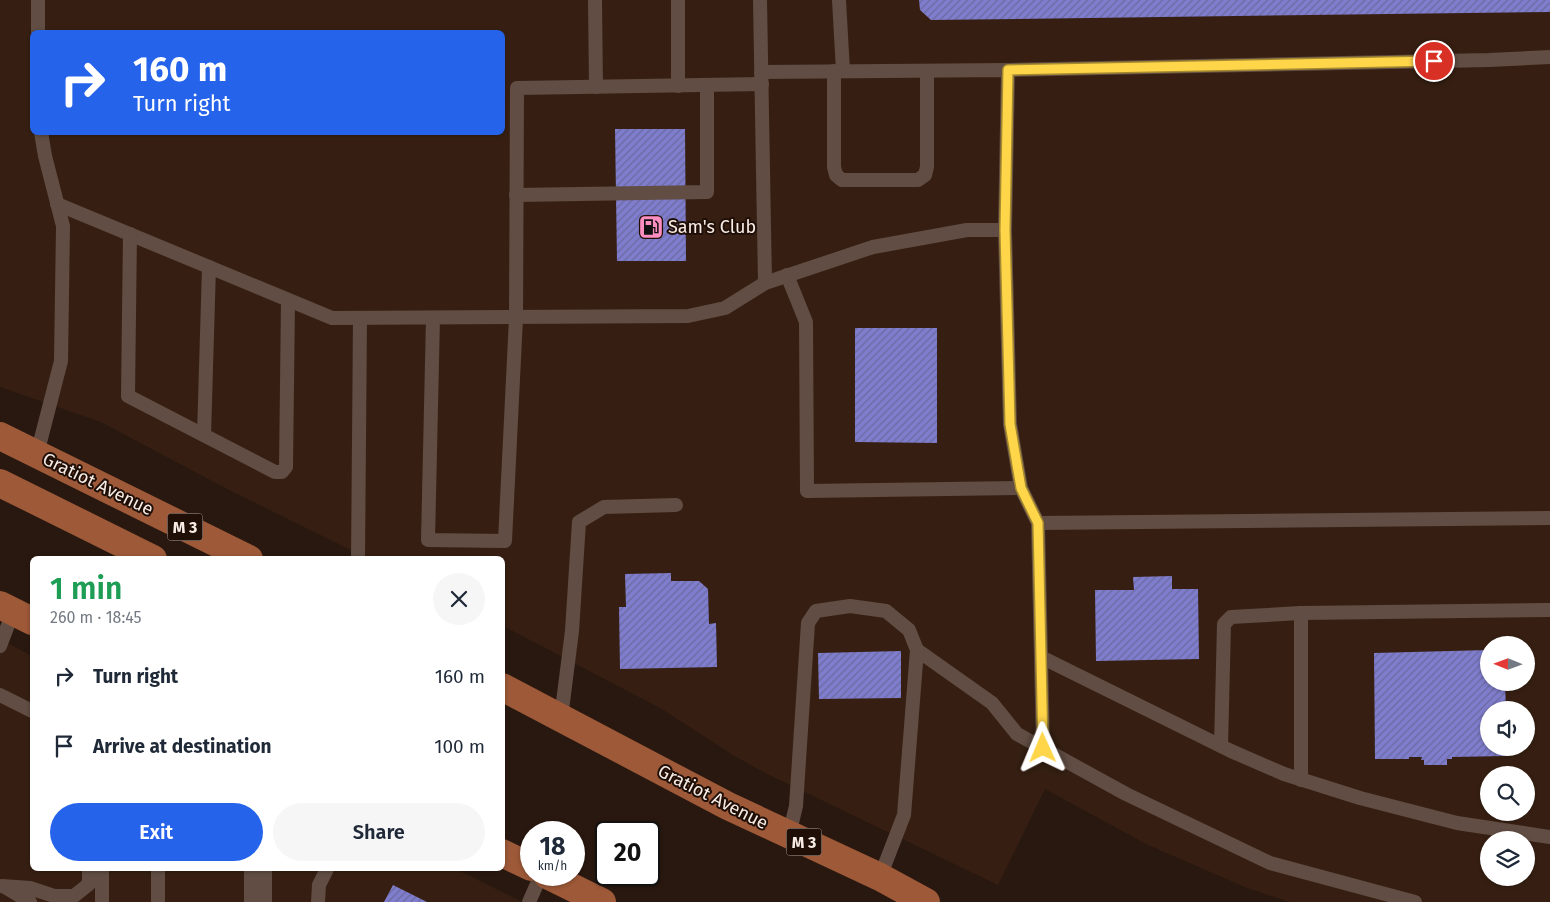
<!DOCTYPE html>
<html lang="en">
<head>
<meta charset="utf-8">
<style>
  :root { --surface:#fff; --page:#f6f6f7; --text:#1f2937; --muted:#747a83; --accent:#2563eb }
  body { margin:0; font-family:"Fira Sans",sans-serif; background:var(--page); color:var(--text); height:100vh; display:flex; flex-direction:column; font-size:19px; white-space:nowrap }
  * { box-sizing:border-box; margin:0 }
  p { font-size:16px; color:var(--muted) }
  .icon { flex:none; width:28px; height:28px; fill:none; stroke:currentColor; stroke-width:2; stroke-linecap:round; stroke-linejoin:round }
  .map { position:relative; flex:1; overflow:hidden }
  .panel { position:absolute; left:30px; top:556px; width:475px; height:315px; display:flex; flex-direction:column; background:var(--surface); border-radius:8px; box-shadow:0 1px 4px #0004 }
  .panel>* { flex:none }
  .banner { position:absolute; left:30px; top:30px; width:475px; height:105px; border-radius:8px; box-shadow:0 1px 4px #0004; background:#2563eb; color:#fff; overflow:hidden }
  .needle { width:32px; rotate:271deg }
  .fabs { position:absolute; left:1480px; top:636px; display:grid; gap:10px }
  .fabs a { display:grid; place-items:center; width:55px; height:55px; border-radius:50%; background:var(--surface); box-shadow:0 1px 4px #0004; font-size:25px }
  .speed { position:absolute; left:520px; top:821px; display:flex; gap:10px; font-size:25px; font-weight:700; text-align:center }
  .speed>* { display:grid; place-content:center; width:65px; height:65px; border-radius:50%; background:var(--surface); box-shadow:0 1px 4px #0004; line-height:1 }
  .speed small { font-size:12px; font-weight:400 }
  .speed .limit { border:2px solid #111; border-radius:8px; background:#fff; color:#111 }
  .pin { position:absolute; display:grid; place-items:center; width:42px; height:42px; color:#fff; margin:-21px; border:2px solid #fff; border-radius:50%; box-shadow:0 1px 5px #0007 }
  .me { position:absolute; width:55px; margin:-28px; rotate:359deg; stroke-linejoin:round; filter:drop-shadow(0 0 4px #0008) }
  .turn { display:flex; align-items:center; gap:18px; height:105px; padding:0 20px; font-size:22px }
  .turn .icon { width:65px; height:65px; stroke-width:2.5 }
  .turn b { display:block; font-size:35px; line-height:42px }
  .round { display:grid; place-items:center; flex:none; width:52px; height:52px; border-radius:26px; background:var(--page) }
  .head { display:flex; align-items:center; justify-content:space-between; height:85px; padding:0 20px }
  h1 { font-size:30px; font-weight:600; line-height:38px; color:#1e9e55 }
  .button { display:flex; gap:10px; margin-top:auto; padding:10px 20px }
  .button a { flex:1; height:58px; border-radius:30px; background:var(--accent); color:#fff; font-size:20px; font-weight:600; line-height:58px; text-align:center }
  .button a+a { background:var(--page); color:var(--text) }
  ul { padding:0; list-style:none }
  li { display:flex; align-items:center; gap:15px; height:70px; padding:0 20px }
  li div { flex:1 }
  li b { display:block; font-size:19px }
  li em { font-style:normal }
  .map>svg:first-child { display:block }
  .built { fill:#361f12; fill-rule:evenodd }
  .building { fill:url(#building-hatch) }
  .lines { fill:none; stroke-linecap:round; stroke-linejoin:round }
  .service { stroke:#614d43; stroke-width:14 }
  .minor { stroke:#614d43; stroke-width:28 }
  .primary { stroke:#9d5938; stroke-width:28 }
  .route-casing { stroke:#a68a30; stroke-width:12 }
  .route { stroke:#ffd54a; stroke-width:9 }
  .labels { text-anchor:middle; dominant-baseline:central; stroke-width:4; stroke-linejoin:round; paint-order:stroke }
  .shield { fill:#1f0f07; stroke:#b7aaa3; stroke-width:1 }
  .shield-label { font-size:16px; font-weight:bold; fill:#f8ece6 }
  .poi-label { font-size:18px; fill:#f8ece6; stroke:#1f0f07; text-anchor:start }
  .street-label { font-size:18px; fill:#f8ece6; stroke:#1f0f07 }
</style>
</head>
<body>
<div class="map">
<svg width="1550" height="902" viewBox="0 0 1550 902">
  <defs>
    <pattern id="building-hatch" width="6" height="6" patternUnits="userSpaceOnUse" patternTransform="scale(1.25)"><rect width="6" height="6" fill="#7f7dcd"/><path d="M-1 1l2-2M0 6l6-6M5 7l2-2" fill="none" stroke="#6c6a9d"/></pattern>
  </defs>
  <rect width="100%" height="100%" fill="#29180f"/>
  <g class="built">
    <path d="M0,0H1550V902H1290L1247,888L1146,844L1045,789L998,885L765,773L733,755L662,709L503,626L502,559H369L229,490L101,422L0,387ZM32,32H502V132H32ZM1489,645H1526V682H1489ZM1489,710H1526V748H1489ZM1489,775H1526V812H1489ZM1489,840H1526V878H1489Z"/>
    <polygon points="0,639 32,656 32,869 456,869 522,902 0,902"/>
  </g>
  <g class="building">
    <polygon points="919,0 1550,0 1550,12 931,20 920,10"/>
    <polygon points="615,129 685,129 686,261 617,261"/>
    <polygon points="855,328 937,328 937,443 855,442"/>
    <polygon points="671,573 671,581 699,581 708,589 709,624 716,623 717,667 620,669 619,607 626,607 625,574"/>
    <polygon points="1172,576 1172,589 1198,589 1199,659 1096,661 1095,590 1134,590 1133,577"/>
    <polygon points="1489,650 1489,682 1505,682 1506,710 1489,710 1489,748 1506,748 1506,756 1452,757 1452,759 1447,759 1447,765 1424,765 1424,760 1421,760 1422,757 1409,757 1409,759 1375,759 1374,653"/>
    <polygon points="901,651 901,698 819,699 818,653"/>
    <polygon points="393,885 427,902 384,902"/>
  </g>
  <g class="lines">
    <g class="service">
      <polyline points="38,0 38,32"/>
      <polyline points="595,0 596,87"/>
      <polyline points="839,0 843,71"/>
      <polyline points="1008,70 1489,60 1550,57"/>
      <polyline points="834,71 834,167 836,175 842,180 918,180 925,175 927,167 927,71"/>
      <polyline points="761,72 1008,70 1005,230"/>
      <polyline points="678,86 678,0"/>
      <polyline points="516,195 707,192 707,85"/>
      <polyline points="57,204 332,318 688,316 725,308 765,283 760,0"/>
      <polyline points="130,234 128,396 275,472 282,472 286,467 288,300"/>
      <polyline points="787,275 806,322 807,491 1021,488"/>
      <polyline points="765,283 873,247 967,230 1005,230 1010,424 1021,488 1038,523 1550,518"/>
      <polyline points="433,318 428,540 505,541 516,318 517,88 762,84"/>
      <polyline points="204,435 209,267"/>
      <polyline points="37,454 61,361 63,226 45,156 41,132"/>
      <polyline points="1038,523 1043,748"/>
      <polyline points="358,559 360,318"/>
      <polyline points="1301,613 1550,610"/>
      <polyline points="0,646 13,612"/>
      <polyline points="917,650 992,703 1017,734 1126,794 1270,863 1415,902"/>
      <polyline points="1041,657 1231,751 1284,774 1360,798 1457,823 1550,837"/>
      <polyline points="0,695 32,711"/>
      <polyline points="561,718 572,631 579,522 604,507 676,505"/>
      <polyline points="1221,746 1224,624 1231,617 1301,613 1301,780"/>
      <polyline points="789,835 796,806 808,623 816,611 850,606 886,611 909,630 917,650 904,815 880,877"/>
      <polyline points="2,886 30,888 54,896 74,896 89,884 89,869"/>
      <polyline points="5,887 30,902"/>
      <polyline points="102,902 102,869"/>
      <polyline points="158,902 158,869"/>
      <polyline points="318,902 319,885 327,869"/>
      <polyline points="529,902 541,875"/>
    </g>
    <polyline class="minor" points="258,869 258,902"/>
    <g class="primary">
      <polyline points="0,436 249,559"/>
      <polyline points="0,483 153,559"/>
      <polyline points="0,605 32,621"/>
      <polyline points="502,687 728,806 880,877 926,902"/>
      <polyline points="502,853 531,867"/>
      <polyline points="547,875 602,902"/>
    </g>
  </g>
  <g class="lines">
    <defs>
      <polyline id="route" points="1043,748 1038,523 1021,488 1010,424 1005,230 1008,70 1434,61"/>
    </defs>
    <use href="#route" class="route-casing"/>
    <use href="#route" class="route"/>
  </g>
  <defs>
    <symbol id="fuel-square" viewBox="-11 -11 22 22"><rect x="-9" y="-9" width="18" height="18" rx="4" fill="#fd8ec1" stroke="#1f0f07"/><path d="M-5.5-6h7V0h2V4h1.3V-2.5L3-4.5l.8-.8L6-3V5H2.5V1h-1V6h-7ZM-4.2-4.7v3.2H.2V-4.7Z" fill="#111"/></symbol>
  </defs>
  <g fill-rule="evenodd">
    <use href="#fuel-square" x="637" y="213" width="28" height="28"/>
  </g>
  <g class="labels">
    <g class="shield">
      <rect x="167.5" y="513.5" width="35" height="27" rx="4"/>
      <rect x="786.5" y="828.5" width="35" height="27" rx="4"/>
    </g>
    <g class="shield-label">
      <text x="185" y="527">M 3</text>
      <text x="804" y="842">M 3</text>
    </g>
    <g class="poi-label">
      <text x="668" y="227">Sam's Club</text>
    </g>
    <g class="street-label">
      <text transform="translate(98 484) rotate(26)">Gratiot Avenue</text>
      <text transform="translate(713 797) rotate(27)">Gratiot Avenue</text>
    </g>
  </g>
</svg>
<div class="fabs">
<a><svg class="needle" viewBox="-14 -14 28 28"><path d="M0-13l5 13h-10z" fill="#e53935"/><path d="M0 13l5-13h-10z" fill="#747a83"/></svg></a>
<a><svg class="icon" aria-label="sound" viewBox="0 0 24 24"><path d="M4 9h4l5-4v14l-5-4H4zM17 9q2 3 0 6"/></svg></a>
<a><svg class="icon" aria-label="search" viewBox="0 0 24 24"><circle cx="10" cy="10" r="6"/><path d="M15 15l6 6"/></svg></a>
<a><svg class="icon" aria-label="layers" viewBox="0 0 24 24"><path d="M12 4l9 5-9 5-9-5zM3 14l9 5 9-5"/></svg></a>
</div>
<div class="speed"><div>18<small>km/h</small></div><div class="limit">20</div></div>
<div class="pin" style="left:1434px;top:61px;background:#d93025"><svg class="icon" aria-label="arrive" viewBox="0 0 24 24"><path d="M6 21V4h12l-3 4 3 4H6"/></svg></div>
<svg class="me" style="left:1043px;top:748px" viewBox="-20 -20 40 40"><path d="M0-17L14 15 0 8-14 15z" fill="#ffd54a" stroke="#fff" stroke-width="4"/></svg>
<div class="banner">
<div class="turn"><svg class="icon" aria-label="right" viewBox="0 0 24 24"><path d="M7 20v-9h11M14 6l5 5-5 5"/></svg><div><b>160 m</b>Turn right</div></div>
</div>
<section class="panel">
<div class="head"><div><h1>1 min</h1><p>260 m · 18:45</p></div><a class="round"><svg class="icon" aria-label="close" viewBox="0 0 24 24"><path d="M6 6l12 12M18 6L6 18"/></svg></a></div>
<ul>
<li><svg class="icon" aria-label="right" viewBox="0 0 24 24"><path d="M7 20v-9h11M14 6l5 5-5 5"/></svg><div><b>Turn right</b></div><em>160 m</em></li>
<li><svg class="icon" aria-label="arrive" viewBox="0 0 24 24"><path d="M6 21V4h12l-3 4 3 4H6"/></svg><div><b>Arrive at destination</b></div><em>100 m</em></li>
</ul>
<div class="button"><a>Exit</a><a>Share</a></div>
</section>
</div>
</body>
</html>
